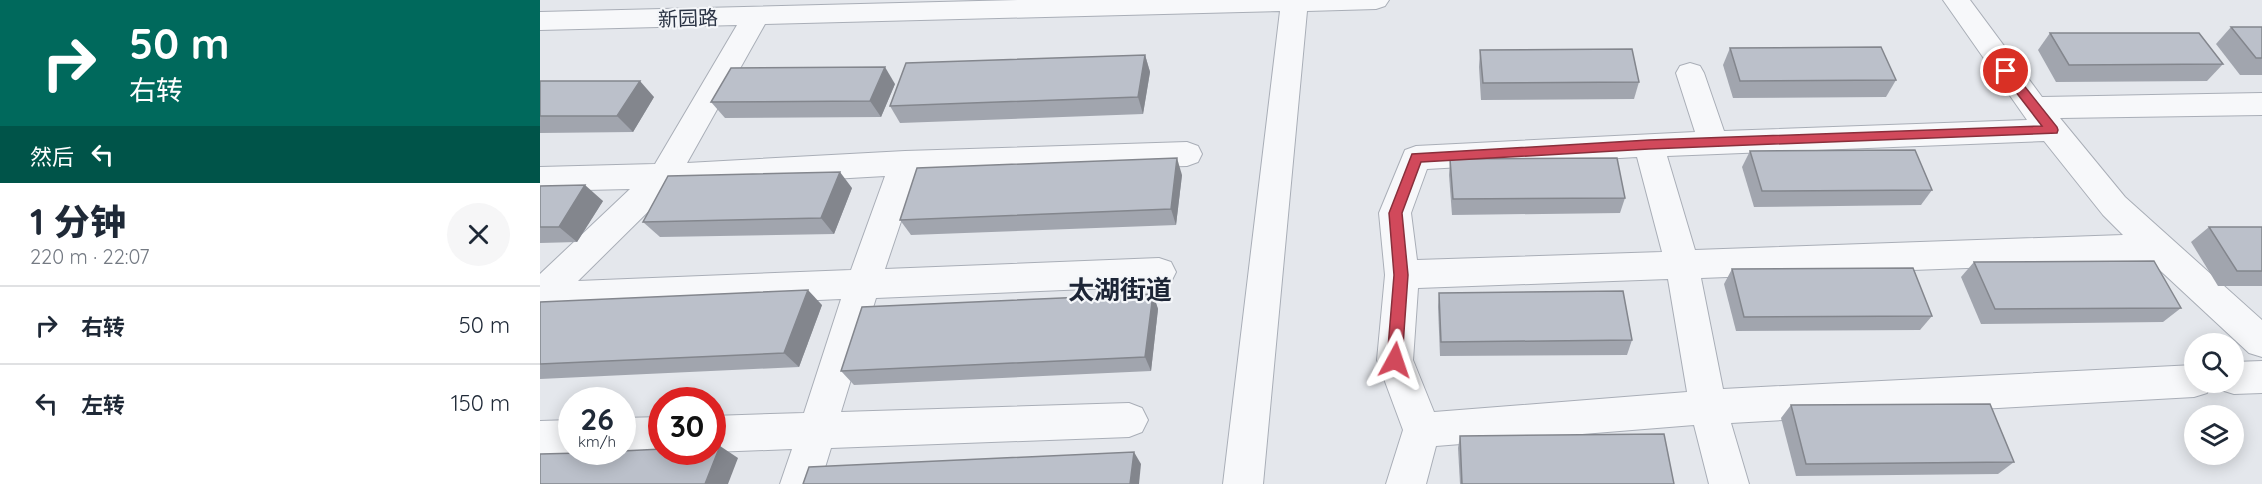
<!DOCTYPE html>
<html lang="zh">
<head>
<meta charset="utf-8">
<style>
  :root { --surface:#fff; --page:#f6f6f7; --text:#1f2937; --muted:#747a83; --line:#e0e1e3 }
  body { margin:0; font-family:Quicksand,"Noto Sans SC",sans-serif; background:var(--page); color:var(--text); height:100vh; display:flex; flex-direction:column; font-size:22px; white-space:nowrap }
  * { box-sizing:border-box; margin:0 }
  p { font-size:20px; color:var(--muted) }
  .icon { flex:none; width:33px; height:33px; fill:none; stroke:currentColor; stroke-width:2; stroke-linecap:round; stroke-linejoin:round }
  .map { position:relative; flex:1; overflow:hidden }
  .sheet { display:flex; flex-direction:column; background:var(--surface); width:540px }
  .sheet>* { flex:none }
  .banner { background:#00695c; color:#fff; overflow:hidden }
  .controls { position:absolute; left:1644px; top:333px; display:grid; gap:12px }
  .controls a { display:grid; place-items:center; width:60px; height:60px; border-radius:50%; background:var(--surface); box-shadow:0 3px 15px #0003; font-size:30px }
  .speed { position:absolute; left:18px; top:387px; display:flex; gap:12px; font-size:30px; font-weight:700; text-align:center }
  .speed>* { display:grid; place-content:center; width:78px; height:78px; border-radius:50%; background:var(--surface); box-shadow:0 3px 15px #0003; line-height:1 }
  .speed small { font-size:15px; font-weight:400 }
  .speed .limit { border:9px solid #d22; background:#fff; color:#111 }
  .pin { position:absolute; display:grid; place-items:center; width:51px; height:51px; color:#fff; margin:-26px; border:3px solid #fff; border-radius:50%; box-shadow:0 2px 6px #0007 }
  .me { position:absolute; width:66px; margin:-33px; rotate:5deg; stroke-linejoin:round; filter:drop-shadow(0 0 4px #0008) }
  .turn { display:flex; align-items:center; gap:21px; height:126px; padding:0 30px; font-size:27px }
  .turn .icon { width:78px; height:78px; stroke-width:2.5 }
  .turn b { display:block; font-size:42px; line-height:51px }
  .then { display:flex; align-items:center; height:57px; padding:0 30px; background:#0003; gap:12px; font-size:22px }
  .round { display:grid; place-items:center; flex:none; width:63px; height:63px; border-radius:32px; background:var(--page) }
  .overview { display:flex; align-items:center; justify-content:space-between; height:102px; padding:0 30px }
  h1 { font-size:36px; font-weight:800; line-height:45px }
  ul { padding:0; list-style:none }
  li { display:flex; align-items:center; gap:18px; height:78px; padding:0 30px; border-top:2px solid var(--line) }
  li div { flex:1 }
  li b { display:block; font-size:22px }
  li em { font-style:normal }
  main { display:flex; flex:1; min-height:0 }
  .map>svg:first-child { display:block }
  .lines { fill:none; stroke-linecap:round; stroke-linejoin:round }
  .minor-casing { stroke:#a9aeb7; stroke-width:2 }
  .minor { fill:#f7f8fa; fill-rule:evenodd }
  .wall { fill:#a1a5ae }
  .shaded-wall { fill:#83868d }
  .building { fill:#bbc0ca; stroke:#83868d; stroke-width:1.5 }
  .route { fill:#d1495b; stroke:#882f3b; stroke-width:1.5 }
  .labels { text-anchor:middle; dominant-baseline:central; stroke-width:4.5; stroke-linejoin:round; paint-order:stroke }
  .street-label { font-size:20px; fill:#2b3445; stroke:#f4f6f9 }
  .district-label { font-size:26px; font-weight:bold; fill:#1d2536; stroke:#f4f6f9 }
</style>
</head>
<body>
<main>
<section class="sheet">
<div class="banner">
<div class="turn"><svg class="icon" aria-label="right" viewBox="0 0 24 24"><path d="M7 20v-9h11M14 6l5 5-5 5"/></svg><div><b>50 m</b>右转</div></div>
<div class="then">然后<svg class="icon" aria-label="left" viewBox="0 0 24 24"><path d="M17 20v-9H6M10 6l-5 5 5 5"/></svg></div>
</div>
<div class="overview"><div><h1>1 分钟</h1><p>220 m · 22:07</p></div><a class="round"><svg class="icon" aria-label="close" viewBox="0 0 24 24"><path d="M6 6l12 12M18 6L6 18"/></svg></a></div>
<ul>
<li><svg class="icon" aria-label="right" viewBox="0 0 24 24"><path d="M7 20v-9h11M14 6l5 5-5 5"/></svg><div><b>右转</b></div><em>50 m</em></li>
<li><svg class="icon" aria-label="left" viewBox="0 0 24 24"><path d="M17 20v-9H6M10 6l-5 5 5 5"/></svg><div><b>左转</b></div><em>150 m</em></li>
</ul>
</section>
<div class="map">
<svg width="1722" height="484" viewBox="0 0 1722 484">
  <rect width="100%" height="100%" fill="#e4e7ec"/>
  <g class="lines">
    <defs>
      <g id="minor">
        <path d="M478,0H849L845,6L836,9L767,11L723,484H683L740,11L225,24L147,163L365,151L647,142L658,146L662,154L658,162L647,166L377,174L345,269L619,258L631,262L636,272L631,282L619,286L336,298L301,412L589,403L602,408L608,420L602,432L589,437L291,448L280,484H240L252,449L172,452V416L264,413L301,299L0,312V274L90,189L0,191V167L115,164L197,25L0,30V12ZM345,176L311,270L38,281L132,188Z"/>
        <path d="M1403,0H1430L1502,97L1722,93V115L1520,118L1585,197L1722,320V357L1709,353L1610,261L1161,278L1183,389L1654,365V382H1672L1667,393L1654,397L1191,423L1209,484H1169L1154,425L896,446L886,484H846L863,430L837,360L845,275L839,213L865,150L876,146L1155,132L1136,73L1140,66L1150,63L1160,66L1164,73L1184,131L1487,120ZM1504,141L1563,215L1583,235L1155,250L1127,156ZM1097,157L1122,252L877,260L871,213L887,169ZM1128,279L1147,392L894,412L873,360L878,288Z"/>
        <polygon points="1722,361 1722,393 1694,394 1681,390 1678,382 1694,382 1694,362"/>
        <polygon points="122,417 122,452 125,452 82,454 76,452 82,452 82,418"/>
        <polygon points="32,420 32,452 43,452 32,456 0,457 0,421"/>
      </g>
    </defs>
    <use href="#minor" class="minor-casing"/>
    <use href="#minor" class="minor"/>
  </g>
  <g class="wall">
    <polygon points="1691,27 1722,27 1722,75 1700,75 1676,44"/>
    <polygon points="1510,33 1683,64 1667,81 1516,82 1498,50"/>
    <polygon points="1190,48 1356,80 1346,97 1193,98 1183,65"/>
    <polygon points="940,50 1099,82 1094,99 941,100 939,67"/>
    <polygon points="605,55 610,72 603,114 360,123 350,106"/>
    <polygon points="0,81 114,97 93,132 0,133"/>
    <polygon points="355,84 341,117 185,118 171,102"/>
    <polygon points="1210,151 1392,190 1381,205 1214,207 1202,167"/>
    <polygon points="910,159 1085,198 1080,213 912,215 909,175"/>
    <polygon points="642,175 636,225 371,235 360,220"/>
    <polygon points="0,186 63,201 37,242 0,243"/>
    <polygon points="312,188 294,234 120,237 103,222"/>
    <polygon points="1669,227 1722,227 1722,286 1678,286 1651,242"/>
    <polygon points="1434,262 1641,308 1623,322 1441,324 1421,277"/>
    <polygon points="1192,269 1392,316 1380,330 1196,331 1184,284"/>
    <polygon points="899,293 1092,340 1087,355 900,356 898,307"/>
    <polygon points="613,294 618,309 611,371 314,385 301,371"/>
    <polygon points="0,302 282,305 259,367 0,379"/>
    <polygon points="1251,405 1474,462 1458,474 1256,476 1241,418"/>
    <polygon points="920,436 1134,484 920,484 918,448"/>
  </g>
  <g class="shaded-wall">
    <polygon points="605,55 610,72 603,114 598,97"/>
    <polygon points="345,67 355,84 341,117 330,101"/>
    <polygon points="100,81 114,97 93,132 77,116"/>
    <polygon points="637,158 642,175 636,225 631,209"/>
    <polygon points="300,172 312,188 294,234 281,218"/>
    <polygon points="45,185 63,201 37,242 19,227"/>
    <polygon points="268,290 282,305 259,367 244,353"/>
    <polygon points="613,294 618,309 611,371 605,357"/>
    <polygon points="180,446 198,458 188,484 165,484"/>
    <polygon points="594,452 601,464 599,484 590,484"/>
  </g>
  <g class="building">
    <polygon points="1691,27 1722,27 1722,58 1716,58"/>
    <polygon points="1510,33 1659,33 1683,64 1529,65"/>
    <polygon points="1341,47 1356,80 1200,81 1190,48"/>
    <polygon points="1092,49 1099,82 943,83 940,50"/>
    <polygon points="605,55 598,97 350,106 366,63"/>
    <polygon points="345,67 330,101 171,102 191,68"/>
    <polygon points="0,81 100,81 77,116 0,116"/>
    <polygon points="1375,150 1392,190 1222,191 1210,151"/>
    <polygon points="637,158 631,209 360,220 377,168"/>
    <polygon points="1077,158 1085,198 913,199 910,159"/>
    <polygon points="300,172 281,218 103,222 128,176"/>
    <polygon points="45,185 19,227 0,227 0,186"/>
    <polygon points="1669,227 1722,227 1722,271 1697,271"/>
    <polygon points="1614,261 1641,308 1455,309 1434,262"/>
    <polygon points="1373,268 1392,316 1204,317 1192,269"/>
    <polygon points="268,290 244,353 0,364 0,302"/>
    <polygon points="1083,291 1092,340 901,342 899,293"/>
    <polygon points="613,294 605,357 301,371 322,307"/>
    <polygon points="1450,404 1474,462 1266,464 1251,405"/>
    <polygon points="1124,434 1134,484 922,484 920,436"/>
    <polygon points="172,446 180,446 165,484 0,484 0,454 82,452 82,451 122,449 122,452 172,452"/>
    <polygon points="594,452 590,484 263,484 269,467"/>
  </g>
  <polygon class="route" points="1466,67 1470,68 1517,127 1518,130 1517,133 1109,149 881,162 862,213 868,275 862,360 860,364 855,366 849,364 847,360 854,275 849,213 872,154 1109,140 1502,126 1462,74 1460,71"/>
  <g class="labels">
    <g class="street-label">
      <text transform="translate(148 18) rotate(-2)">新园路</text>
    </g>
    <g class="district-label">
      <text x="580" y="289">太湖街道</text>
    </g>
  </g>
</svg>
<div class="controls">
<a><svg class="icon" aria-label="search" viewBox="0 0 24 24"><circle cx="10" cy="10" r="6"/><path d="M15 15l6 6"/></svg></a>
<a><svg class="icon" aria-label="layers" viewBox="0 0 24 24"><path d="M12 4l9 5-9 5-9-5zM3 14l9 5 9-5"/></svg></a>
</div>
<div class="speed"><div>26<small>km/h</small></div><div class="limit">30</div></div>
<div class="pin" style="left:1466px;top:71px;background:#d93025"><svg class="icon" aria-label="arrive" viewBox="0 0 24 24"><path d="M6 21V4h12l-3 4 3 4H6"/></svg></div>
<svg class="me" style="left:855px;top:360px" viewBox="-20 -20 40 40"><path d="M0-17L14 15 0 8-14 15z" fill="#d1495b" stroke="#fff" stroke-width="4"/></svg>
</div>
</main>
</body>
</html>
